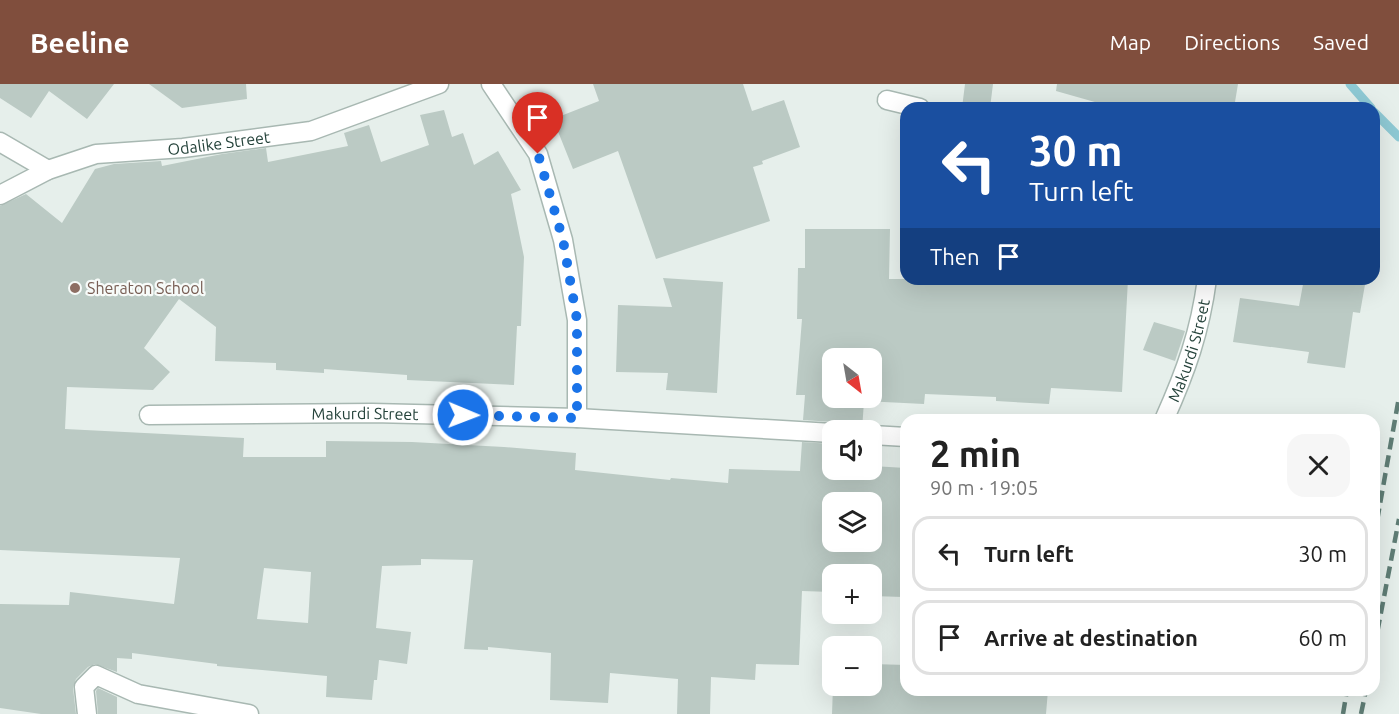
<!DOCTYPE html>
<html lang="en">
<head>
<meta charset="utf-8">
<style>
  :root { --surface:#fff; --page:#f6f6f6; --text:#222; --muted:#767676; --line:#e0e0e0; --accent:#804e3d }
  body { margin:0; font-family:Ubuntu,sans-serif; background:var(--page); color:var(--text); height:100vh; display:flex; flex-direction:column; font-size:22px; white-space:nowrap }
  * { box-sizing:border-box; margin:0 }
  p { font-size:20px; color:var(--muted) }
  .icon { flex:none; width:33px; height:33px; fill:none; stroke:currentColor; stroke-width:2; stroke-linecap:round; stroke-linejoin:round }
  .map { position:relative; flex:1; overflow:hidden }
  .panel { position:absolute; left:900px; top:330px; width:480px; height:282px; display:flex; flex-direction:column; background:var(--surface); border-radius:18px; box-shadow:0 6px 24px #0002 }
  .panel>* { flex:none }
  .guide { position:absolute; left:900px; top:18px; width:480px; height:183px; border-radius:18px; box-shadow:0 6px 24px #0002; background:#1a4fa0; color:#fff; overflow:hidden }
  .needle { width:39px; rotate:149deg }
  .controls { position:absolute; left:822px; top:264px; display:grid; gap:12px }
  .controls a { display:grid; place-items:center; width:60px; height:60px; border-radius:12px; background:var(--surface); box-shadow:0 6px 24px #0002; font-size:30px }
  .pin { position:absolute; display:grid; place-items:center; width:51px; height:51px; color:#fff; margin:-62px -26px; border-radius:50% 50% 50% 0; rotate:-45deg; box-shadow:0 0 6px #0007 }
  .pin .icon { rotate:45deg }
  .me { position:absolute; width:66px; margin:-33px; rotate:91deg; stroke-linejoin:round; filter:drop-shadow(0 0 4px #0008) }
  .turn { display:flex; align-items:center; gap:21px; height:126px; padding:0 30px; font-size:27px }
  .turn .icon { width:78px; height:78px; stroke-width:2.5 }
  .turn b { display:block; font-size:42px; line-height:51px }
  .then { display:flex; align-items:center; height:57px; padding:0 30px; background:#0003; gap:12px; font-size:22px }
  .round { display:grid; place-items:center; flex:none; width:63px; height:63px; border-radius:18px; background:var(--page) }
  .headline { display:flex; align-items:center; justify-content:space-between; height:102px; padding:0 30px }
  h1 { font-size:36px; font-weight:700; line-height:45px }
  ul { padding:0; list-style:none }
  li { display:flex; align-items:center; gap:18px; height:75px; margin:0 12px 9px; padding:0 18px; border:3px solid var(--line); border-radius:18px }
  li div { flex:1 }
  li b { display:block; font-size:22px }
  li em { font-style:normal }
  header { display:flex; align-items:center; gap:36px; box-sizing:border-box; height:84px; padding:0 30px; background:var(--accent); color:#fff }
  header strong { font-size:28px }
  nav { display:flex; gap:33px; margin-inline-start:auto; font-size:21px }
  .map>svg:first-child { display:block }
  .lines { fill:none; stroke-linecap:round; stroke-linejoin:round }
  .stream { stroke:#8ec9d4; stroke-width:9 }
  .building { fill:#bbcac4; fill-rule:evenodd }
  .minor-casing { stroke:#a8b8b2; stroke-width:21 }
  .minor { stroke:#fff; stroke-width:18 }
  .rail { stroke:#5f7d75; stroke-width:4.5; stroke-dasharray:12 6; stroke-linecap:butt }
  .route { stroke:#1a73e8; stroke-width:10; stroke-dasharray:0 18 }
  .education-dot { fill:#8d6e63; stroke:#f7fbf9; stroke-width:2 }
  .labels { text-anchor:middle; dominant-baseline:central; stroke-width:4.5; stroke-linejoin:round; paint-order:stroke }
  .street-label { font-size:16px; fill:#24423a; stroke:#f7fbf9 }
  .education-label { font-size:16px; fill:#785e54; stroke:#f7fbf9; text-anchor:start }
</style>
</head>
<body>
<header>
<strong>Beeline</strong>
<nav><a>Map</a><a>Directions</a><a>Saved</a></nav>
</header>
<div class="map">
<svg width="1399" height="630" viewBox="0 0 1399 630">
  <rect width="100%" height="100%" fill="#e6efeb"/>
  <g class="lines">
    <g class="stream">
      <polyline points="1350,0 1371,24"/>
      <polyline points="1374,28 1399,53"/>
    </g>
  </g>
  <g class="building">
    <polygon points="0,0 114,0 87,35 49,7 31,34 0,14"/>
    <polygon points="149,0 246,0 247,15 182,24"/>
    <polygon points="593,0 743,0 752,27 784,16 800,63 762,77 763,80 753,83 770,137 656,175 618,67 573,85 553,35 599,17"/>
    <polygon points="965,0 993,0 990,24 962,24"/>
    <polygon points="1057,0 1238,0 1234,24 1116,24 1056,7"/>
    <path d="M444,26L452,53L463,49L474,81L498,67L521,106L511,110L524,173L521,242H517L514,301L407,296V291L324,285V289L276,286V279L215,277L216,243L179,215L144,264L170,288L153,306L67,303L65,345L244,354L243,373H326V357L412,358L504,363L576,369L575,386L670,396L671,394L728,399L729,385L800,387L802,358L832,360V386H872V382L906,384V474L903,513L872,512V490H832V508L802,507L799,581L756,580L755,596L711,593L710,630H677L678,595L610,589L608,619L550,616L551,569L488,563V566L464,565L473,476L421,475V481L382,482L376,544L411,548L407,580L379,576L377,596H374L372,616L326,613L327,592L217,582V580L132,569V575L117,574V588L95,580L88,583L76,595L73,604L76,630H41L0,624V520L69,521L70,508L174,520L180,474L0,466V122L26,110L62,139L95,85L114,80L161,77L162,82L222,70L266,64L268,78L348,62L344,49L369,41L381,78L429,61L420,31ZM832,418H872V458H832ZM264,484L311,488L308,539L257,535Z"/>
    <path d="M805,145H890L889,195H1128L1122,308L1051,304L1049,320L996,317V313L925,310L924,320L864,317L862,346H843L839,340L833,338L803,336L805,311H796L802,235H797L798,184H805ZM832,274H872V314H832Z"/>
    <polygon points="663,194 723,198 717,309 666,306 668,289 616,288 618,221 672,223"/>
    <polygon points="1304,195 1366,195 1360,229 1353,228 1345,284 1307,279 1309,268 1233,258 1240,214 1299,222"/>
    <polygon points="1154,238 1185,247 1175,277 1143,266"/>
    <polygon points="872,580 906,581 906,606 1048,606 1046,630 832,630 833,602 872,602"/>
    <polygon points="98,604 117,613 117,630 98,630 96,607"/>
  </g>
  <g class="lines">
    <defs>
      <g id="minor">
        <polyline points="491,0 538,70 563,156 577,236 577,334"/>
        <polyline points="887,16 920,24"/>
        <polyline points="0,58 48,86"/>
        <path id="s1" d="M0,111L48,86L96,70L183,64L311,47L439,0"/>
        <path id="s2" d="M149,331L372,329L577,334L832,349"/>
        <path id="s3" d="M1164,336C1186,287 1200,248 1207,195"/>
        <polyline points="872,351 906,353"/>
        <polyline points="87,630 84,603 96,591 138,610 249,630"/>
      </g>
    </defs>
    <use href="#minor" class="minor-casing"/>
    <use href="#minor" class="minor"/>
    <g class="rail">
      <polyline points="1374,454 1399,313"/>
      <polyline points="1374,565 1399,435"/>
      <polyline points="1343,630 1347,606"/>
      <polyline points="1361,630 1366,606"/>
    </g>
  </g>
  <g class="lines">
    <polyline class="route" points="463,331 577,334 577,236 563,156 538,70"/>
  </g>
  <circle class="education-dot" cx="75" cy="204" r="6"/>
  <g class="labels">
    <g class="street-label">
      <text stroke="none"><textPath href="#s1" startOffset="228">Odalike Street</textPath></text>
      <text stroke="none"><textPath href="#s3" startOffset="74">Makurdi Street</textPath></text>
      <text stroke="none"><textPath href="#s2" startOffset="216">Makurdi Street</textPath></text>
    </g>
    <g class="education-label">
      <text x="87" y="204">Sheraton School</text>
    </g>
  </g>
</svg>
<div class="controls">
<a><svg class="needle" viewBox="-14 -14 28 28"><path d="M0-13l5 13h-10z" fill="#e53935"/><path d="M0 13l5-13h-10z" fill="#767676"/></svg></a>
<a><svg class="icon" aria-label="sound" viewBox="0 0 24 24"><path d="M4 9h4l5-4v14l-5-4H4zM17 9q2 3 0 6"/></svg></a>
<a><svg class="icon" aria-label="layers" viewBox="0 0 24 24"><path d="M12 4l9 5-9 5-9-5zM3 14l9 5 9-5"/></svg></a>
<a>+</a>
<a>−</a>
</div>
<div class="pin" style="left:538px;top:70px;background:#d93025"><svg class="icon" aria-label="arrive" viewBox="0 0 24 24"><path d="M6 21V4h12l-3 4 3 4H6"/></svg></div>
<svg class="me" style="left:463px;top:331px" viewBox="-20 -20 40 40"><circle r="17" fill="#1a73e8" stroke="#fff" stroke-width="3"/><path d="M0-11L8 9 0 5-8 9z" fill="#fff"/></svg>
<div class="guide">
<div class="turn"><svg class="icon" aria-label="left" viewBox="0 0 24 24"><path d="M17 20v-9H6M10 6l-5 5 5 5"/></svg><div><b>30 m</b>Turn left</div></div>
<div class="then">Then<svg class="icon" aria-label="arrive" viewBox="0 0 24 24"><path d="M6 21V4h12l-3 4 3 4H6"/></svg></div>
</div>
<section class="panel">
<div class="headline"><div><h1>2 min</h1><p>90 m · 19:05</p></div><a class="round"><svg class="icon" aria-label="close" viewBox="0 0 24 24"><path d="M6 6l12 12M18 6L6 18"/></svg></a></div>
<ul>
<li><svg class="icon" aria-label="left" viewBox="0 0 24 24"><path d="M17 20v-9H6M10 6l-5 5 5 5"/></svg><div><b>Turn left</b></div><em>30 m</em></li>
<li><svg class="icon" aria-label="arrive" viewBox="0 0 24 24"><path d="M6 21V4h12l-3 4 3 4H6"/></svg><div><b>Arrive at destination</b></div><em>60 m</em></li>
</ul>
</section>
</div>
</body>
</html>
